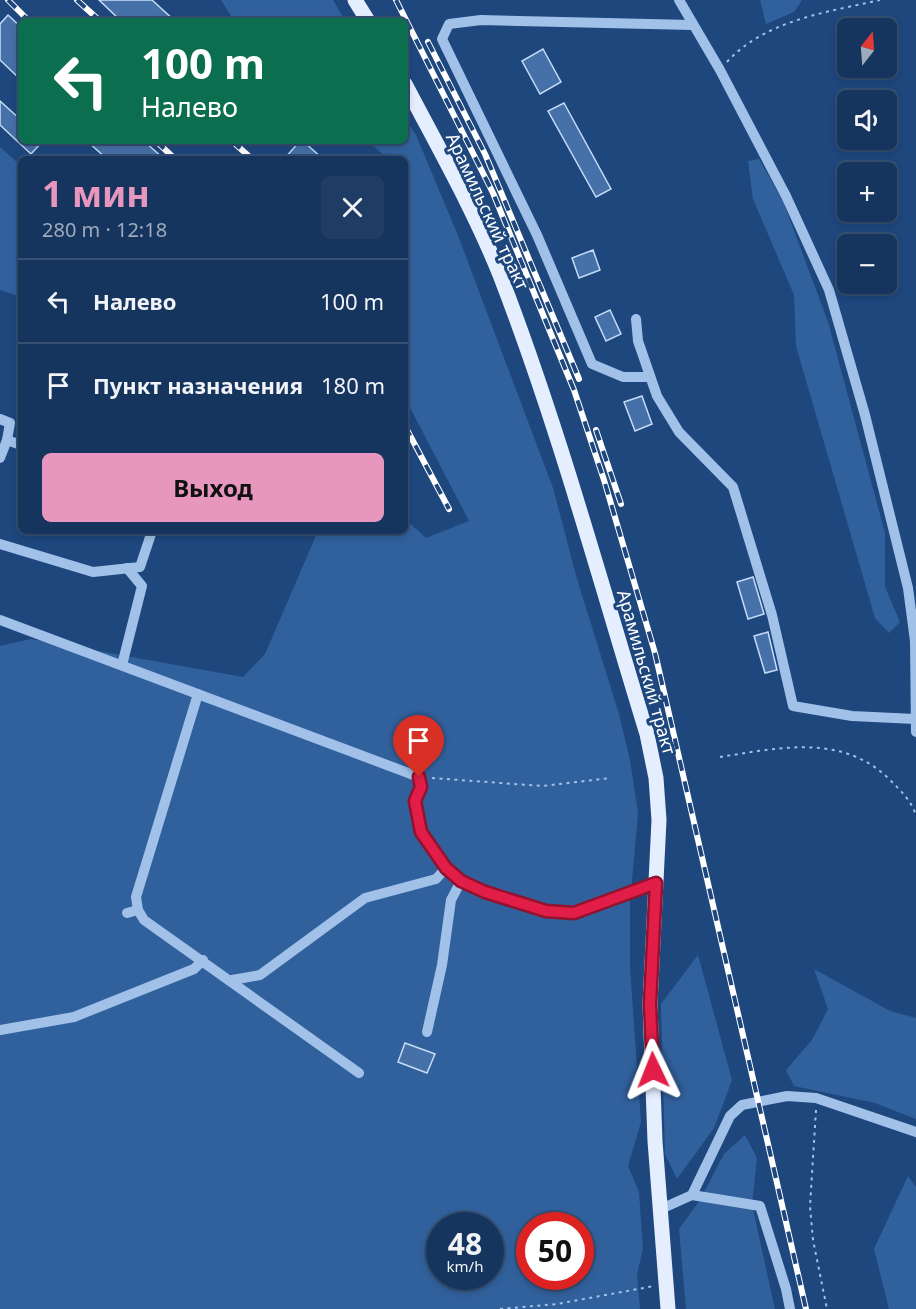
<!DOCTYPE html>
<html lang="ru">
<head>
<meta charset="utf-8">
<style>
  :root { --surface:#16355e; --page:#1f3d64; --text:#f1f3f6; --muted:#9eabbc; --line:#355073; --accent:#e797bd }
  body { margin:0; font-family:"Noto Sans",sans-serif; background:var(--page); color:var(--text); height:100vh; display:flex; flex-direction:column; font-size:22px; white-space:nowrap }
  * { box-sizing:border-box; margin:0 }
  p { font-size:20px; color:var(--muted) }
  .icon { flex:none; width:33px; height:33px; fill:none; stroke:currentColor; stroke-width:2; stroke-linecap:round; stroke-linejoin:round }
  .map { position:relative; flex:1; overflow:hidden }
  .panel { position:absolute; left:18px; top:156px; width:390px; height:378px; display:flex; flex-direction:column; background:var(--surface); border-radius:9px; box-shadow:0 3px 9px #0003,0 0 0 2px var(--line) }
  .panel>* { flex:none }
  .banner { position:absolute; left:18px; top:18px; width:390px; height:126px; border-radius:9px; box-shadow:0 3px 9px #0003,0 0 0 2px var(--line); background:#0b6e4f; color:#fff; overflow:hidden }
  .needle { width:39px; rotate:17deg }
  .buttons { position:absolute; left:837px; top:18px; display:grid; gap:12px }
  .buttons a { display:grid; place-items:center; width:60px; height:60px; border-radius:9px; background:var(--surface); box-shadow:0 3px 9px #0003,0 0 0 2px var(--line); font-size:30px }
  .speed { position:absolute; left:426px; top:1212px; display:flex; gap:12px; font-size:30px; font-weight:700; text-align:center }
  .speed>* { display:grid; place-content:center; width:78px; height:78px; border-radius:50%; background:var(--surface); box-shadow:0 3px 9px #0003,0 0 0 2px var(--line); line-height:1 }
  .speed small { font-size:15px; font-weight:400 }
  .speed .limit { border:9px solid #d22; background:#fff; color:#111 }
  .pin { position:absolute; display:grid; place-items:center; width:51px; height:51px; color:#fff; margin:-62px -26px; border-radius:50% 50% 50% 0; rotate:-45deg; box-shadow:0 0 6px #0007 }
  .pin .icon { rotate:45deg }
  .me { position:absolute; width:66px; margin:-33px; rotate:358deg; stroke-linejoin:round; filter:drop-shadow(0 0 4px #0008) }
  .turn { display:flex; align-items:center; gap:21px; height:126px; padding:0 24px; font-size:27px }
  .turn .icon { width:78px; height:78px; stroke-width:2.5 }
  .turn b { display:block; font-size:42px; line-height:51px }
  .round { display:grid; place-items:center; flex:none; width:63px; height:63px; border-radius:9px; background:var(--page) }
  .overview { display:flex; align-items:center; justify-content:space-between; height:102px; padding:0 24px }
  h1 { font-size:36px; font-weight:700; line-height:45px; color:var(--accent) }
  .button { display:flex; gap:12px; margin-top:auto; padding:12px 24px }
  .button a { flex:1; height:69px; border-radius:9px; background:var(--accent); color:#111; font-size:24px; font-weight:700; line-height:69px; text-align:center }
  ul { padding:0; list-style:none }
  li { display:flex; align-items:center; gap:18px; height:84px; padding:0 24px; border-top:2px solid var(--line) }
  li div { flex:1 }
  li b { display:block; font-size:22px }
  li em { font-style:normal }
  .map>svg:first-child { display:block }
  .green { fill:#31619d; fill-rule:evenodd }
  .building { fill:#4671a8; stroke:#c5dbf6; stroke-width:1.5 }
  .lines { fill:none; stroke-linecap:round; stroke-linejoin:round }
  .path { stroke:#a1c1e8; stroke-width:2; stroke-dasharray:3 4.5; stroke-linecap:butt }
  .minor { stroke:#a1c1e8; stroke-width:10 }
  .major { stroke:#e4eefe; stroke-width:15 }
  .rail-casing { stroke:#fff; stroke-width:6 }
  .rail { stroke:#1e477e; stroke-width:4; stroke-dasharray:11; stroke-linecap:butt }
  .route-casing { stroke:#92132f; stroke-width:15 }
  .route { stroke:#e11d48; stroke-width:10 }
  .labels { text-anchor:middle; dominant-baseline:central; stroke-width:6; stroke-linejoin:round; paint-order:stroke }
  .street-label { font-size:18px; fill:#fff; stroke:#1e477e }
</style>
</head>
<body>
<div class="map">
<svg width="916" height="1309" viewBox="0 0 916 1309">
  <rect width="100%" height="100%" fill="#1e477e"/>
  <g class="green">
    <polygon points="221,0 333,0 345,21 234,21"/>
    <polygon points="760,0 802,0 794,12 766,24"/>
    <path d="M405,118L416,135L459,238L553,488L577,579L619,714L630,760L638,813L630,903V969L641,1122L628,1166L639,1192L643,1249L637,1274L640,1309H0V646L31,639L243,677L265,654L318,531H405V519L426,538L469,521L405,398V159H388L368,141H405ZM440,1226H490V1276H440ZM530,1226H580V1276H530Z"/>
    <polygon points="0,147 21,166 21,297 0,290"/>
    <polygon points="759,159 783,201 828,322 885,533 885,587 900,622 889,633 875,618 796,346 794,295 753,199 748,161"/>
    <polygon points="698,955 732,1080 714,1128 677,1179 665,1154 661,1004"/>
    <polygon points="814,969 890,1011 916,1018 916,1119 875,1103 794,1086 786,1070 812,1040 828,1009"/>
    <polygon points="745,1135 757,1158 752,1205 775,1309 686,1309 679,1229 700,1200 724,1154"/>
    <polygon points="908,1176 916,1187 916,1309 889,1309 874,1249"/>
  </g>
  <g class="building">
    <polygon points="99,0 152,0 175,21 121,21"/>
    <polygon points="8,15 21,27 21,80 0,60 0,24"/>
    <polygon points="543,49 561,82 540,94 522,61"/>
    <polygon points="0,101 21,120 21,141 43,141 31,154 0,125"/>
    <polygon points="564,103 611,189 596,197 548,111"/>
    <polygon points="87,141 144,141 164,159 107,159"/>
    <polygon points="300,141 303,141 323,159 284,159"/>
    <polygon points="593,250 600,270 579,278 572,258"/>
    <polygon points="610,310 621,334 606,341 595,317"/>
    <polygon points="642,396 652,424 635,431 624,402"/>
    <polygon points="753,577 764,614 748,619 737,582"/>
    <polygon points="768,632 777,670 765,673 754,636"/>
    <polygon points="405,1043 435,1054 427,1073 398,1062"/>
  </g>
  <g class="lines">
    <g class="path">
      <path d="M727,62C765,20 828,12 880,0"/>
      <path d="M720,757C778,748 842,733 889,779C901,791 910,799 916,815"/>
      <polyline points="432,778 542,786 611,778"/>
      <polyline points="816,1110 810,1206 813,1240 827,1309"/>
      <polyline points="500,1309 557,1304 654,1286"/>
    </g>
    <g class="minor">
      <polyline points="679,0 720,70 786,196 829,290 865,415 908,588 915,641 916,732"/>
      <polyline points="636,319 638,341 657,396 679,432 733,487 772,615 793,706 852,716 915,719"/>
      <polyline points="650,377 623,377 592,364 537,235 442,39 449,24 481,20 692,25"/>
      <polyline points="0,419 10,423 7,440 21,445"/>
      <polyline points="0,458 7,440"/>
      <polyline points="0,544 93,572 140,567 152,531"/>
      <polyline points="0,620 419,777 421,787 415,801 421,832 446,868 461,881 485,892 546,911 574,913 656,883"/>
      <polyline points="122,665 142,586 127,568"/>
      <polyline points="198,694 136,897 138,910 144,920 359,1073"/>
      <polyline points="127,913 138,910"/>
      <polyline points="232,980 260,975 365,898 436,879 446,868"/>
      <polyline points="0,1030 74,1017 194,969 203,960"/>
      <polyline points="427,1032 442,965 451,900 461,881"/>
      <polyline points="692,1195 760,1206 786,1289 790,1309"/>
      <polyline points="661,1209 692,1195 730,1116 742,1105 787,1096 816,1098 916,1132"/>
    </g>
    <g class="major">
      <polyline points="355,0 368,21"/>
      <path d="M405,84C438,147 474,210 500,275C558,425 600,581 647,734L656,778L659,820L650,1004L655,1141L668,1309"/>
    </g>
    <defs>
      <g id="rail">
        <polyline points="8,0 29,21"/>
        <polyline points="77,0 100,21"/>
        <polyline points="396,0 493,193 574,390 604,480 655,653 806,1309"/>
        <polyline points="428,42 485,154 579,379"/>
        <polyline points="156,141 175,159"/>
        <polyline points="232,141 252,159"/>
        <polyline points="405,426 449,509"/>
        <polyline points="596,430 621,504"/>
      </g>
    </defs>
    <use href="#rail" class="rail-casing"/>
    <use href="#rail" class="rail"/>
  </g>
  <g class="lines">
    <defs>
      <polyline id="route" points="419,777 421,787 415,801 421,832 446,868 461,881 485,892 546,911 574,913 656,883 650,1004 653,1070"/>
    </defs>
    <use href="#route" class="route-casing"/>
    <use href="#route" class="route"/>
  </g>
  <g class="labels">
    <g class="street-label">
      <text transform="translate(488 211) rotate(65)">Арамильский тракт</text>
      <text transform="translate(647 672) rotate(74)">Арамильский тракт</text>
    </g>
  </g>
</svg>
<div class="buttons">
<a><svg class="needle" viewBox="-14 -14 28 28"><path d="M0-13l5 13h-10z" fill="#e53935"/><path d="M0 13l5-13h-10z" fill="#9eabbc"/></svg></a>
<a><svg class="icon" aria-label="sound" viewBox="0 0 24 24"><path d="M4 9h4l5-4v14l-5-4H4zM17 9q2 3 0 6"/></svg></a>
<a>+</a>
<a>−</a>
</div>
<div class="speed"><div>48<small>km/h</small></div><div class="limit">50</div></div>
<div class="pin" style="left:419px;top:777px;background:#d93025"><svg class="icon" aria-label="arrive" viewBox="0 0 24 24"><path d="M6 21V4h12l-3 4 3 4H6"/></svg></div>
<svg class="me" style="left:653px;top:1070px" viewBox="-20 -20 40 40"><path d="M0-17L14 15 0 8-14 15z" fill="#e11d48" stroke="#fff" stroke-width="4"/></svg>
<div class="banner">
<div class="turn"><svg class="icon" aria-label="left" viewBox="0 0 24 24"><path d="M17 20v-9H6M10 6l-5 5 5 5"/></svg><div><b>100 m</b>Налево</div></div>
</div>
<section class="panel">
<div class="overview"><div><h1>1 мин</h1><p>280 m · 12:18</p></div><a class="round"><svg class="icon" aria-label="close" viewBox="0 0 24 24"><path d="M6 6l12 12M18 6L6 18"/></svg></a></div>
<ul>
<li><svg class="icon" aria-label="left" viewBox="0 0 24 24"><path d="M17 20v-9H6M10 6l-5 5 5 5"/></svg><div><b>Налево</b></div><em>100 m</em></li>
<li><svg class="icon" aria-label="arrive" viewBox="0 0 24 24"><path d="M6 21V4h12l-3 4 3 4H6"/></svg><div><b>Пункт назначения</b></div><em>180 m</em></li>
</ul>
<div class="button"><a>Выход</a></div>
</section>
</div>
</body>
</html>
